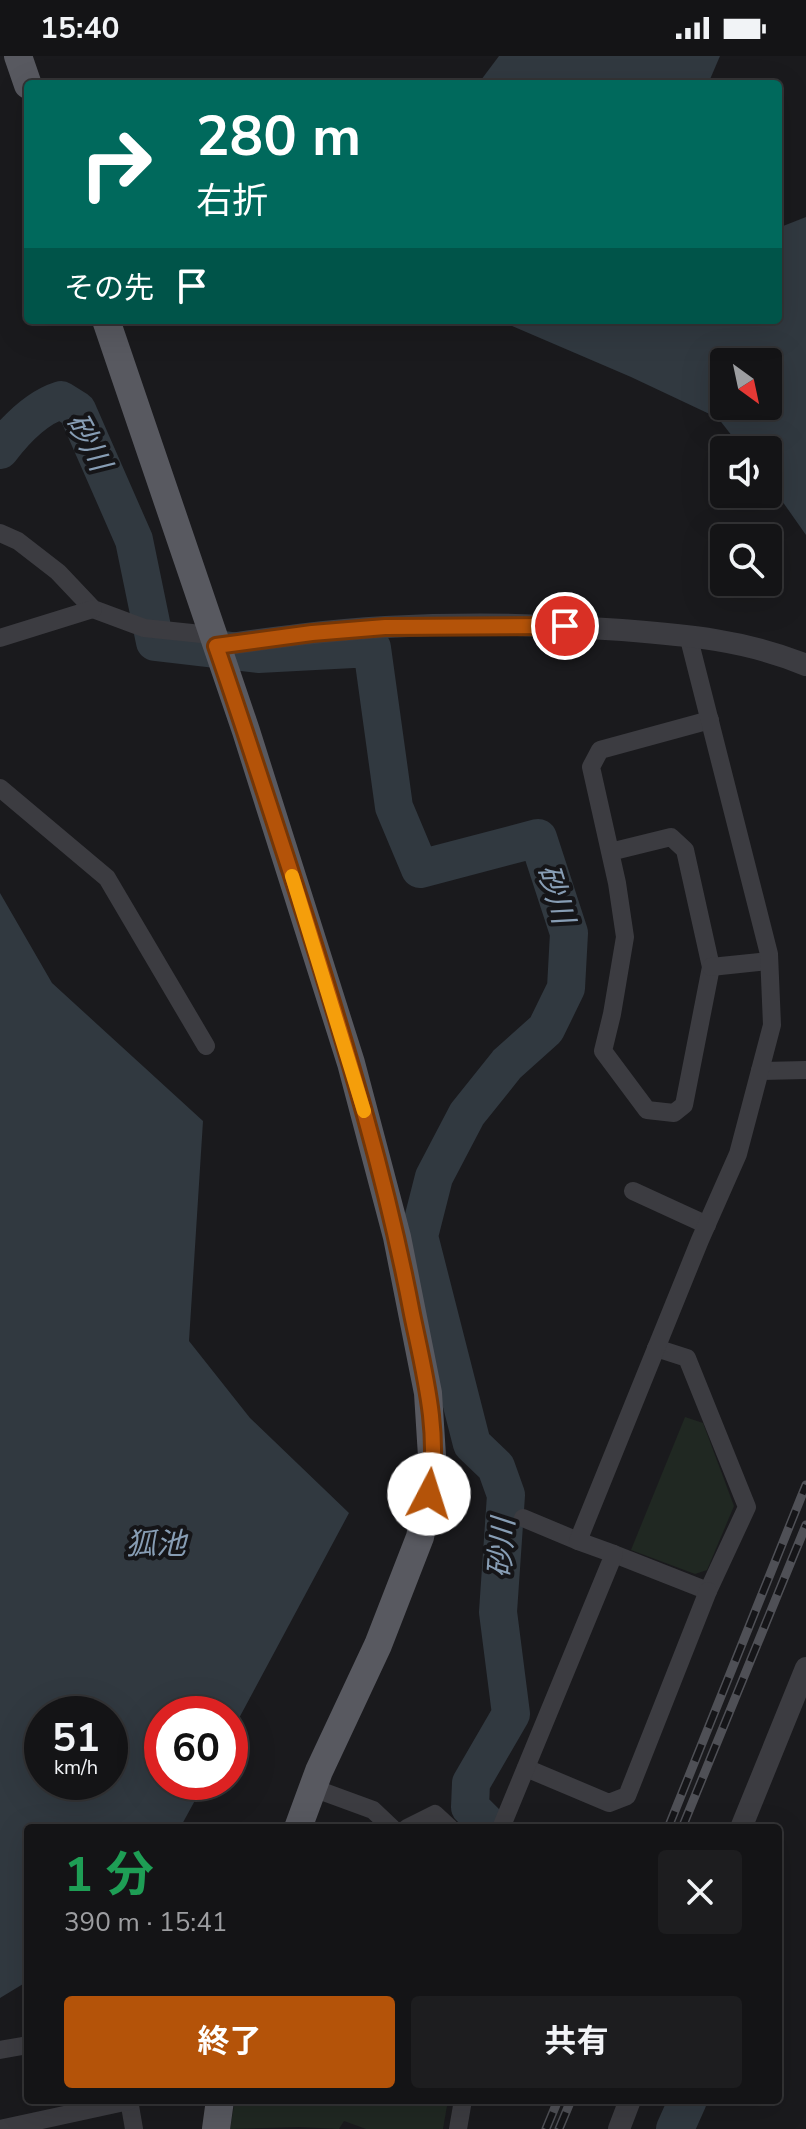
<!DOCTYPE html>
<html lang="ja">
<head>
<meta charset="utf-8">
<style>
  :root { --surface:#141416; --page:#1d1d1f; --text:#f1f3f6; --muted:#9d9ea1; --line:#333335; --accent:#b45309 }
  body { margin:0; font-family:"Nunito Sans","Noto Sans JP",sans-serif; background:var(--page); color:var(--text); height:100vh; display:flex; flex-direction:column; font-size:30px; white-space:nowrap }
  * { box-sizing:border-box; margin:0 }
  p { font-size:26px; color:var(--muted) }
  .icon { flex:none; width:44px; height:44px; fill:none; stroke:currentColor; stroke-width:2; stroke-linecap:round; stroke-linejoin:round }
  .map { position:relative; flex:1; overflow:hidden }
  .details { position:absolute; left:24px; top:1768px; width:758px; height:280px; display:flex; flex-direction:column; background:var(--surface); border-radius:8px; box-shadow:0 8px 32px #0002,0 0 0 2px var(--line) }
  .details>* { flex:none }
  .banner { position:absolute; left:24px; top:24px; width:758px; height:244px; border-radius:8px; box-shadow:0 8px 32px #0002,0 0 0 2px var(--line); background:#00695c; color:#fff; overflow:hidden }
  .needle { width:52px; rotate:147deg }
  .controls { position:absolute; left:710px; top:292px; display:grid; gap:16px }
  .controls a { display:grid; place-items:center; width:72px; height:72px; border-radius:8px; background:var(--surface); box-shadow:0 8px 32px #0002,0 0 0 2px var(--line); font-size:40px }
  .speed { position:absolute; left:24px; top:1640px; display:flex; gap:16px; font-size:40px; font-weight:700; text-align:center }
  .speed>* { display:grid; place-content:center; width:104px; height:104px; border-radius:50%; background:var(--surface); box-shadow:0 8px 32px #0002,0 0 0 2px var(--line); line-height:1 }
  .speed small { font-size:20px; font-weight:400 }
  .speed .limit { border:12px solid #d22; background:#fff; color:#111 }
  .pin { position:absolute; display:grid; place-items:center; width:68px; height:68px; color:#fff; margin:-34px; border:4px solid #fff; border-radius:50%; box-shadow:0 2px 8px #0007 }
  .me { position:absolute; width:88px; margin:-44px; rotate:5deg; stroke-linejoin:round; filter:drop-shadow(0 0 6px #0008) }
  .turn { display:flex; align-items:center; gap:28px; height:168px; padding:0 40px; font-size:36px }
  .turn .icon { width:104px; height:104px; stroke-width:2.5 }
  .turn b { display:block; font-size:56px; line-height:68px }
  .then { display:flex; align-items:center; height:76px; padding:0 40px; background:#0003; gap:16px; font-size:30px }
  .round { display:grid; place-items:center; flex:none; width:84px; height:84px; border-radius:8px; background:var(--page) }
  .headline { display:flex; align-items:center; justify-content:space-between; height:136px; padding:0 40px }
  h1 { font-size:48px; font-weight:700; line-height:60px; color:#1e9e55 }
  .action { display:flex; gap:16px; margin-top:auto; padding:16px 40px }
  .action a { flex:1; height:92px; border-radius:8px; background:var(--accent); color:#fff; font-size:32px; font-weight:700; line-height:92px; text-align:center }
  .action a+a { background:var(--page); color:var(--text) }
  .status { display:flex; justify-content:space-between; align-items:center; height:56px; padding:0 40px; background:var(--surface); direction:ltr }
  .status svg { height:22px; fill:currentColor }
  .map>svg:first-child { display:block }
  .green { fill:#202822 }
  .water { fill:#313940; fill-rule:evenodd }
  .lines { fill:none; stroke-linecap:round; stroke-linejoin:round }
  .river { stroke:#313940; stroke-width:38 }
  .minor { stroke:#3c3c41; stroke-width:18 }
  .tertiary { stroke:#3c3c41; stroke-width:22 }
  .primary { stroke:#585960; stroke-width:28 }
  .rail-casing { stroke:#4f5056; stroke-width:9 }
  .rail { stroke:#151518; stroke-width:6; stroke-dasharray:18; stroke-linecap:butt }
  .route-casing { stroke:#753606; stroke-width:20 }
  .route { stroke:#b45309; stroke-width:14 }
  .slow { stroke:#f59e0b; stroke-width:14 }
  .labels { text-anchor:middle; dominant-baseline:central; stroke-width:8; stroke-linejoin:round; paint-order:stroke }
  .water-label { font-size:30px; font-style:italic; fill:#879db4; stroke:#151518 }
</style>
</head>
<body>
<div class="status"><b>15:40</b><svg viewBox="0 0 49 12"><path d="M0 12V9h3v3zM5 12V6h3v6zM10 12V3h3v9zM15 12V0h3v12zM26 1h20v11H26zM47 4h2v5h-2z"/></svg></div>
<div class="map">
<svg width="806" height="2073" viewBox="0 0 806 2073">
  <rect width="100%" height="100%" fill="#1a1a1d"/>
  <g class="green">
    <polygon points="685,1361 703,1367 734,1450 707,1514 695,1518 631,1494"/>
    <polygon points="235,2044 448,2044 443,2073 366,2073 344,2065 339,2073 300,2071 230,2073"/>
  </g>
  <g class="water">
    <polygon points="499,0 720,0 708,28 478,28"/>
    <path d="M806,161V479L768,425V394H743L718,362L631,321L498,264H778V172ZM724,306H768V350H724Z"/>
    <path d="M0,837L52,927L203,1065L189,1285L250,1362L349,1457L230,1679V1658H162V1726H205L180,1772H28V1925L0,1942ZM42,1658H110V1726H42Z"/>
  </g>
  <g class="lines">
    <g class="river">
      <path d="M0,394C16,373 36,352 61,344L77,354L134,484L155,586L258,598L372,592L394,751L420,813L538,782L569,877L566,932L546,973L507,1008L467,1058L434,1121L419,1180L472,1388L496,1411L506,1439L498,1556L511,1658L471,1727L470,1751L491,1772"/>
      <polyline points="675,2073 688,2044"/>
    </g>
    <g class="minor">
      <polyline points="0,477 18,485 58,516 93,553 144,572 211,579"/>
      <polyline points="0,582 93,553"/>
      <polyline points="0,732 107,822 206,990"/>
      <polyline points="610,796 671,781 685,794 711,911 684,1049 674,1057 647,1054 603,995 612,958 625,881 617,827 591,711 600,694 710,664"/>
      <polyline points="711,911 769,905"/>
      <polyline points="760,1015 806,1014"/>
      <polyline points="633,1135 707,1169"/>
      <polyline points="523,1462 578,1485"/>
      <polyline points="614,1498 708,1535 747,1451 687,1302 656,1292"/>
      <polyline points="526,1712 609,1747 627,1740 708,1535"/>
      <polyline points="313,1732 373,1754 392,1772"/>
      <polyline points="407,1772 435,1758 450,1772"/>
      <polyline points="501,1772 614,1498 578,1485 700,1184 738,1098 772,969 769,898 688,579"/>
      <polyline points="0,1994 28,1989"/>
      <polyline points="129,2044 134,2073"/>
      <polyline points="0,2073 129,2045"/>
      <polyline points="458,2073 463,2044"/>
    </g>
    <g class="tertiary">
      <path d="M216,590C272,582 328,574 385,571C463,567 544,568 622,574C686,579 746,584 806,609"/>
      <polyline points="741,1772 806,1612"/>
      <polyline points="619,2073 630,2044"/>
    </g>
    <g class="primary">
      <polyline points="18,0 28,29"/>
      <polyline points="106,264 246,675 351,1007 397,1181 428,1337 433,1416 420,1481 378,1589 319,1715 298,1772"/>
      <polyline points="216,2073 220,2044"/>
    </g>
    <defs>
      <g id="rail">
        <polyline points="668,1772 806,1429"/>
        <polyline points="682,1772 806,1469"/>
        <polyline points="546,2073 558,2044"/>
        <polyline points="559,2073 571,2044"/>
      </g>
    </defs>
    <use href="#rail" class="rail-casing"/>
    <use href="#rail" class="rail"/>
  </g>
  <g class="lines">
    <defs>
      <path id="route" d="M429,1438C441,1379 424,1316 412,1258C387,1125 348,996 307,866C277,774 248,682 216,590L312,577L385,571L565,570"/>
    </defs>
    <use href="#route" class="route-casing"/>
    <use href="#route" class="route"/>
    <polyline class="slow" points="292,820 364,1055"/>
  </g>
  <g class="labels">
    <g class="water-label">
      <text transform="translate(88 386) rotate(62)">砂川</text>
      <text transform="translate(555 838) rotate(73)">砂川</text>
      <text x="156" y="1488">狐池</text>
      <text transform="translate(502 1492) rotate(-86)">砂川</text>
    </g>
  </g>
</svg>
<div class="controls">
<a><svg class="needle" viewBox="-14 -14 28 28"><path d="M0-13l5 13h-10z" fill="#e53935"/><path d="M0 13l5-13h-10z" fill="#9d9ea1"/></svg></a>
<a><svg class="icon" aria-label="sound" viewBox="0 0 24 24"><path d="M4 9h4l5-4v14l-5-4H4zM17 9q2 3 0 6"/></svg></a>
<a><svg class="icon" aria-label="search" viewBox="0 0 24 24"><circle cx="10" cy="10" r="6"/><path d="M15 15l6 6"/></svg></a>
</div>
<div class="speed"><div>51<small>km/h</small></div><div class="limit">60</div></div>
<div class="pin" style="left:565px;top:570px;background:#d93025"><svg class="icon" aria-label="arrive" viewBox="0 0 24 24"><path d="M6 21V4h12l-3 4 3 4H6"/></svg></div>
<svg class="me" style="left:429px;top:1438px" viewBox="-20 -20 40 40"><circle r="19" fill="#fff"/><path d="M0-13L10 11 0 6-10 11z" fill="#b45309"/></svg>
<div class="banner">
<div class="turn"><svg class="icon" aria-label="right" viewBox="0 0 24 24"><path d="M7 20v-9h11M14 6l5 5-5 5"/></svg><div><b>280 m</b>右折</div></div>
<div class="then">その先<svg class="icon" aria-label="arrive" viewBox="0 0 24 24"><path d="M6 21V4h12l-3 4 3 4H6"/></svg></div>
</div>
<section class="details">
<div class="headline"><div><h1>1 分</h1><p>390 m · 15:41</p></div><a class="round"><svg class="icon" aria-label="close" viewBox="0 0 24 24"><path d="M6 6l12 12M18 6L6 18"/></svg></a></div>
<div class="action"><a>終了</a><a>共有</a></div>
</section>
</div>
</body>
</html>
